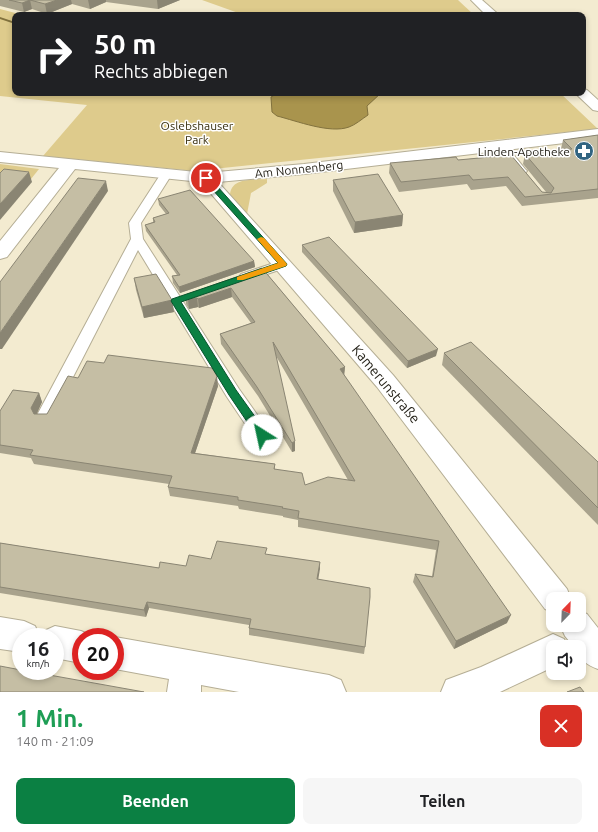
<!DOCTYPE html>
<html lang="de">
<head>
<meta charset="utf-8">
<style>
  :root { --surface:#fff; --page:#f6f6f6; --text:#202124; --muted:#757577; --accent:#0b8043 }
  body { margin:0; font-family:Ubuntu,sans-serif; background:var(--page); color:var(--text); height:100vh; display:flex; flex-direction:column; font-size:15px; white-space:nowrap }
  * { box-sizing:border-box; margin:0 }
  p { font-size:13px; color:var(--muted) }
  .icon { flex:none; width:22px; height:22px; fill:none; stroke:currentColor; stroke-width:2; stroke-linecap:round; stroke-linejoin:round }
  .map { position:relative; height:692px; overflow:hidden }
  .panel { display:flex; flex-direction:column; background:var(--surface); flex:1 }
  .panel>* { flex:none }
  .banner { position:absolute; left:12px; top:12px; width:574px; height:84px; border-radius:8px; box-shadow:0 2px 6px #0003; background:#202124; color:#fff; overflow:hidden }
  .needle { width:26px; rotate:23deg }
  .tools { position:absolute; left:546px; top:592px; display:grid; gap:8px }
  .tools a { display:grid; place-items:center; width:40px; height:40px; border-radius:8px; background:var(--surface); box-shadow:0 2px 6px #0003; font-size:20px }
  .speed { position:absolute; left:12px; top:628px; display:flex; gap:8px; font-size:20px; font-weight:700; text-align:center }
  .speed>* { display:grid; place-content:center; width:52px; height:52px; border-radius:50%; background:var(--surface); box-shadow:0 2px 6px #0003; line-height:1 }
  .speed small { font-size:10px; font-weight:400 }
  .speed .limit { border:6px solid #d22; background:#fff; color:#111 }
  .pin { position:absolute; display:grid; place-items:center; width:34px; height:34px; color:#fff; margin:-17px; border:2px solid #fff; border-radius:50%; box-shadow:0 1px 4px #0007 }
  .me { position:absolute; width:44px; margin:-22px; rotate:325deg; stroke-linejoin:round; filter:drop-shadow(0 0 3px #0008) }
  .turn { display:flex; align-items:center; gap:14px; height:84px; padding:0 16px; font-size:18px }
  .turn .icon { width:52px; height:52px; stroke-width:2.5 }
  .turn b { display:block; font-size:28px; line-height:34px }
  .round { display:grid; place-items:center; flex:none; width:42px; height:42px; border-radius:8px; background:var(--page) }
  .overview { display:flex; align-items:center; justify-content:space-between; height:68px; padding:0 16px }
  h1 { font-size:24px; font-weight:700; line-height:30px; color:#1e9e55 }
  .action { display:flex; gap:8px; margin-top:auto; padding:8px 16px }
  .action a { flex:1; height:46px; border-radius:8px; background:var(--accent); color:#fff; font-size:16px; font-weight:700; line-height:46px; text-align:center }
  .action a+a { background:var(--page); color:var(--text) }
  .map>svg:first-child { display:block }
  .green { fill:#decb8c }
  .water { fill:#a9944d; stroke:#82723e }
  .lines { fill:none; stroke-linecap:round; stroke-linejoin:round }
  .stream { fill:#82723e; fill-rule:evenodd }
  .lane-casing { stroke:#b5ae95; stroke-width:2 }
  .street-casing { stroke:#b5ae95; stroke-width:2 }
  .secondary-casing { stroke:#b5ae95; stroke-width:2 }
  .lane { fill:#fff; fill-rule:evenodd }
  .street { fill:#fff; fill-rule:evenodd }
  .secondary { fill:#fff; fill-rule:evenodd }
  .wall { fill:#a9a38d }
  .shaded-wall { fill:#8a8573 }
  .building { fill:#c5bea4; stroke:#8a8573 }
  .route { fill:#0b8043; stroke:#07532c }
  .slow { fill:#f59e0b }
  .labels { text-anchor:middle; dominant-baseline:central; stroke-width:3; stroke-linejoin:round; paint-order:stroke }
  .far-park-label { font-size:12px; fill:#382f0f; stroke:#fff }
  .far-poi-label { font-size:12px; fill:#26231a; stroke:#fff; text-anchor:end }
  .far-street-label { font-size:12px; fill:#26231a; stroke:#fff }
  .street-label { font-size:14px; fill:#26231a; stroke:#fff }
</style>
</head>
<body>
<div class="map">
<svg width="598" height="692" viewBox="0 0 598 692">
  <rect width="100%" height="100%" fill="#f3ebd0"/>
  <g class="green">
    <polygon points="202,0 458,0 474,15 244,15"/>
    <polygon points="0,9 23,15 15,15 15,93 560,93 598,129 194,171 43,156 87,105 0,96"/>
    <polygon points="0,164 39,169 31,179 0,175"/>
    <path d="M267,179V183L251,193L247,214L230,196C230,177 253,180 267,179Z"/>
  </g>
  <path class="water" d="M278,93H381L367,106L368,115C362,119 355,125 349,127C330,134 297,121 277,116L272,112L271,97Z"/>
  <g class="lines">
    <polygon class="stream" points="0,17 15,22 15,24 0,19"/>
    <defs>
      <g id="lane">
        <polygon points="500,142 504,143 525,169 527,171 525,173 517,173 496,147 495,145"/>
        <polygon points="166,171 172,174 141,223 143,239 239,389 268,430 270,435 268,440 262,442 256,440 227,397 138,250 50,422 44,423 38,422 36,417 131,239 129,223 162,172"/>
        <polygon points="283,260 288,261 290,264 288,267 246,281 241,280 239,277 241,274"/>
      </g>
      <g id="street">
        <polygon points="598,129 598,139 304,174 218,182 393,375 567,589 571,599 553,599 553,612 545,609 377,387 201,182 75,169 7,257 0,259 0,241 59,168 0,162 0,152 206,173 304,164"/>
        <path d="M579,611L587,614L598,628V669C587,665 579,660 579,647H574L565,636L560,625H579Z"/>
        <polygon points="0,617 24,621 35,626 40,637 21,637 21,652 0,649"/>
        <polygon points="55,626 81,631 92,636 93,637 81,637 81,663 55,658 55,637 41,637 44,631"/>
        <polygon points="553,634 564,639 568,647 553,647 553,667 500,692 441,692 446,680 481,667"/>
        <polygon points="115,637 329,675 341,680 346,692 239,692 201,685 201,692 167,692 169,679 115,669"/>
      </g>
      <g id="secondary">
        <polygon points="471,0 482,0 499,15 486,15"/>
        <polygon points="583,89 587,90 598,100 598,111 593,110 575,93 583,93"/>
      </g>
    </defs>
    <use href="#lane" class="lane-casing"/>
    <use href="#street" class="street-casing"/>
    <use href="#secondary" class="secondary-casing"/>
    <use href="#lane" class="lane"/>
    <use href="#street" class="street"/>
    <use href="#secondary" class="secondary"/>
  </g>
  <g class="wall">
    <polygon points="0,0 180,0 158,9 106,2 90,9 72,4 47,14 32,9 24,12 0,6"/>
    <polygon points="598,135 598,198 522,206 506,186 471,190 467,184 399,192 389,173 390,163 458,160 511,155 542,192 546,192 523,164 525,154 562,150 561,149 563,140"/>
    <polygon points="333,180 403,215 402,226 354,233 333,191"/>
    <polygon points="158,199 254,261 255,267 180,293 173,283 172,276 177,275 146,231 145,225 153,222 153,218 166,214 159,205"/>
    <polygon points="302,245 436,356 407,368 302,252"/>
    <polygon points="262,268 345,367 344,375 507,623 454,649 413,582 415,574 432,576 436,550 298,527 298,520 283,517 283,516 239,509 238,506 170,496 168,487 169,484 34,464 31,458 0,453 0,411 39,393 42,402 36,414 47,414 78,378 218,386 195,453 275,464 275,469 305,485 348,480 276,356 295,451 292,452 258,396 221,344 220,334 251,323 232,297 199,308 198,307 189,309 186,304 185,295"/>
    <polygon points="134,278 172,300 174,312 144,318 136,290"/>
    <polygon points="444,353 598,462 598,525 442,365"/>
    <polygon points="0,543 159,568 186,566 211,559 267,555 320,562 318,579 365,647 364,654 249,635 249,625 149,608 146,617 0,593"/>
  </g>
  <g class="shaded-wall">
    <polygon points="30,0 32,9 24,12 22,3"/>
    <polygon points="57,0 71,0 72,4 47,14 45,4"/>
    <polygon points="88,0 106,0 106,2 90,9"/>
    <polygon points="157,0 180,0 158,9"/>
    <polygon points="29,172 32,182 0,220 0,204"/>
    <polygon points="106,181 108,191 2,349 0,349 0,333"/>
    <polygon points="403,215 402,226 354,233 355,222"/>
    <polygon points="254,261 255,267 180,293 179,287"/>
    <polygon points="231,288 232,297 199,308 198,299"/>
    <polygon points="197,298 198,307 189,309 188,299"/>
    <polygon points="172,300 174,312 144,318 142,307"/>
    <polygon points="438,349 436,356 407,368 408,361"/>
    <polygon points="345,367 344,376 340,369"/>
    <polygon points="217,376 218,386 192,462 191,453"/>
    <polygon points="39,393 42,402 35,418 31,408"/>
    <polygon points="295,441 295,451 292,452 292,443"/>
    <polygon points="320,562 320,569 317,586 317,579"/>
    <polygon points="147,602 149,608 146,617 144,610"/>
    <polygon points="511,615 507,623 454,649 456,641"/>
  </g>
  <g class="building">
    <polygon points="9,0 57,0 45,4 30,0 22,3"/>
    <polygon points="598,135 598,189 525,197 508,177 473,180 469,175 401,182 390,163 456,157 458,160 511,155 542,192 551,193 554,188 525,154 572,149 563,140"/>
    <polygon points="4,169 29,172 0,204 0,173"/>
    <polygon points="378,174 403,215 355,222 333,180"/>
    <polygon points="78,178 106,181 0,333 0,282"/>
    <polygon points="190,190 254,261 179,287 172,276 180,275 145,225 155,222 153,218 169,213 158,199"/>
    <polygon points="329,237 438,349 408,361 302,245"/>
    <polygon points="262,268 345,367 340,369 511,615 456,641 415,574 433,577 439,541 298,518 299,511 282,508 283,507 238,500 238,497 168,487 172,476 30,455 33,450 0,445 0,411 13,390 39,393 31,408 34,414 47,414 68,376 78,378 87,361 104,363 108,355 212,368 217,376 191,453 275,464 274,469 302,473 305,485 328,477 355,481 273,342 295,441 292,443 257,387 220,334 255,322 231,288 198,299 197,298 188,299 185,295"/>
    <polygon points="156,274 172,300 142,307 134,278"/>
    <polygon points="471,342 598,462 598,508 444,353"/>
    <polygon points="217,541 267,548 265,554 320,562 317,579 370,588 370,597 365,647 249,628 251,619 147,602 144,610 0,587 0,543 159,568 160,562 186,566 189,555 211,559"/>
    <polygon points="0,666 21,670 21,671 27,671 144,692 0,692"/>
    <polygon points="580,687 584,692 567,692"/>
  </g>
  <polygon class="route" points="206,175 208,176 287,264 286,266 181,302 236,390 266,432 267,435 266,438 258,438 229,395 171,301 172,299 278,263 203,179 203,176"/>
  <polygon class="slow" points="261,237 264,238 287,264 286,266 243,280 237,280 237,277 278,263 257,239"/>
  <defs>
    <symbol id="pharmacy-disc" viewBox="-11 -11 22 22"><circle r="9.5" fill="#316481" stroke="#fff"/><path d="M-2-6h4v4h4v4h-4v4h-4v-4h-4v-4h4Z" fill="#fff"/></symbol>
  </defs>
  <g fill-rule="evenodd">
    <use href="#pharmacy-disc" x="573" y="140" width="22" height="22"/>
  </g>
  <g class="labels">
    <g class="far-park-label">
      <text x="197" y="125">Oslebshauser<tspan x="197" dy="14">Park</tspan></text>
    </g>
    <g class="far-poi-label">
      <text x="570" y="151">Linden-Apotheke</text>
    </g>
    <g class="far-street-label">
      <text transform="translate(299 169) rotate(-6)">Am Nonnenberg</text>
    </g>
    <g class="street-label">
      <text transform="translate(386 384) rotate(50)">Kamerunstraße</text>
    </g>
  </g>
</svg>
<div class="tools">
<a><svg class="needle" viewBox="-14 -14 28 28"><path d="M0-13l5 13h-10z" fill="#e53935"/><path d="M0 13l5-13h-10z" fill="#757577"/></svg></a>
<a><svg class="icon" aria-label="sound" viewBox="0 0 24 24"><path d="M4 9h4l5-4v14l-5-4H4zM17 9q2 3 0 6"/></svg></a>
</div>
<div class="speed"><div>16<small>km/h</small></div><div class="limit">20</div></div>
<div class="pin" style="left:206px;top:178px;background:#d93025"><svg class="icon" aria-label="arrive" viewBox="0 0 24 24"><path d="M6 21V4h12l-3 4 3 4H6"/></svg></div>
<svg class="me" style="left:262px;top:435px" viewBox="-20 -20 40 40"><circle r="19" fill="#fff"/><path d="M0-13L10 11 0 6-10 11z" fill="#0b8043"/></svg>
<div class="banner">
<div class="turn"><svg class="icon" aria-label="right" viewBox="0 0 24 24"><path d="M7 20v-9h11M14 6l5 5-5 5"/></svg><div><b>50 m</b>Rechts abbiegen</div></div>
</div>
</div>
<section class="panel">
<div class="overview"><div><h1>1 Min.</h1><p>140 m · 21:09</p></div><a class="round" style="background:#d93025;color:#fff"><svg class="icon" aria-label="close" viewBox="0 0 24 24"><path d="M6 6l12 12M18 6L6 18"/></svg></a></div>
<div class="action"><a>Beenden</a><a>Teilen</a></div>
</section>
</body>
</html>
